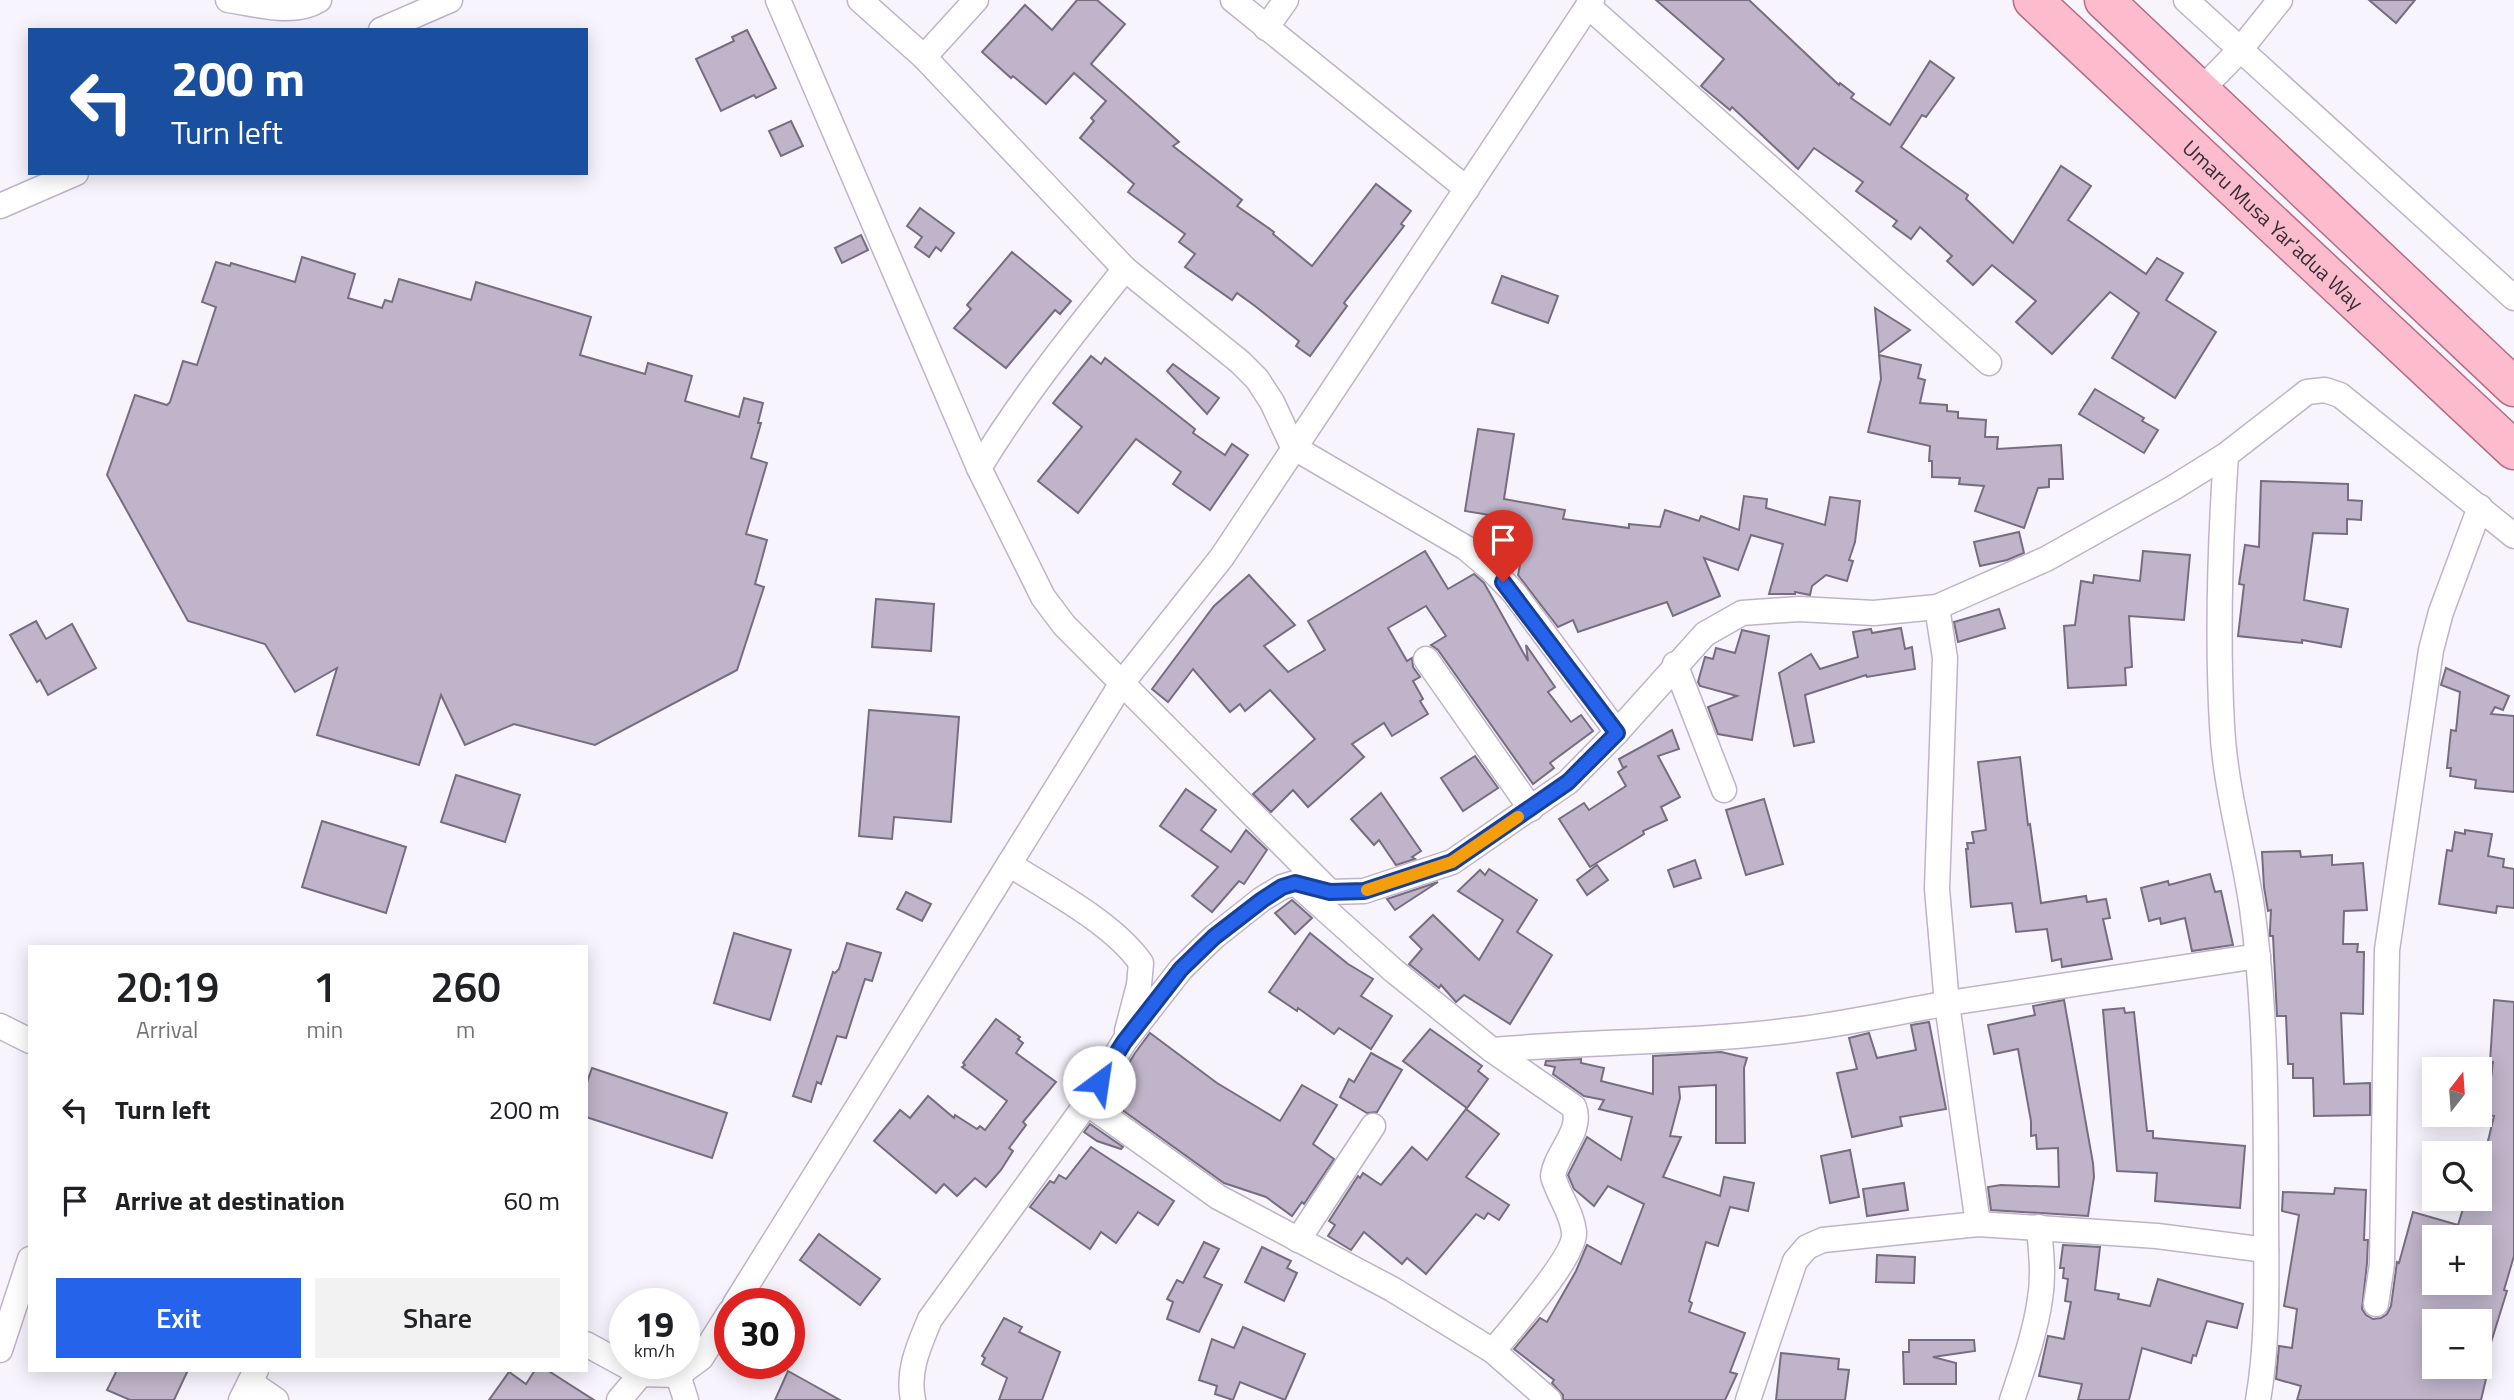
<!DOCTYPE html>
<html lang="en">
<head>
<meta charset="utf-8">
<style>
  :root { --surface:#fff; --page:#f2f2f2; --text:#202124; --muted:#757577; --accent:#2563eb }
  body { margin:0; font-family:"Titillium Web",sans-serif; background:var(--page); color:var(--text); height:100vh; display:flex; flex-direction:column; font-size:26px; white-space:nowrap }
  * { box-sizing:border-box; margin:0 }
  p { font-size:23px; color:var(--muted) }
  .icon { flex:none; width:38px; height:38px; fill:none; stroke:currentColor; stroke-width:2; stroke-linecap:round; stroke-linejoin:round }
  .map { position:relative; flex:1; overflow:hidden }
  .sheet { position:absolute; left:28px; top:945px; width:560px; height:427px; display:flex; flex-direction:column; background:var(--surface); border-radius:0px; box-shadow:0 4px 18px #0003 }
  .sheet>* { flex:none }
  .hud { position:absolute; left:28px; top:28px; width:560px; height:147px; border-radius:0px; box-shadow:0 4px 18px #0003; background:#1a4fa0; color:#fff; overflow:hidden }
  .needle { width:46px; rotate:17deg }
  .buttons { position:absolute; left:2422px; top:1057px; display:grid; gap:14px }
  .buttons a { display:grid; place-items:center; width:70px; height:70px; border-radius:0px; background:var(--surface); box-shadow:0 4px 18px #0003; font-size:35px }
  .speed { position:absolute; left:609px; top:1288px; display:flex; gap:14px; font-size:35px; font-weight:700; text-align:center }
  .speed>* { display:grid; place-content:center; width:91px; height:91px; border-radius:50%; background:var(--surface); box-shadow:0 4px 18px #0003; line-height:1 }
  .speed small { font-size:18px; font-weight:400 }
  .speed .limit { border:10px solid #d22; background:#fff; color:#111 }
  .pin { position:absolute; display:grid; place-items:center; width:60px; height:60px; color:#fff; margin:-72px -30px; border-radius:50% 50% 50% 0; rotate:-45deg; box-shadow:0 0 7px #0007 }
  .pin .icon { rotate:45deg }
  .me { position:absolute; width:77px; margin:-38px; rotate:31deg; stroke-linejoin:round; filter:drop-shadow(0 0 5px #0008) }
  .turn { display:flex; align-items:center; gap:24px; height:147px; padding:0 28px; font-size:32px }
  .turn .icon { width:91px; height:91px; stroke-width:2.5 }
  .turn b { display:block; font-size:49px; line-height:60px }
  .eta { display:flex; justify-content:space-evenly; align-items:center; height:119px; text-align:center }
  .eta b { font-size:42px; font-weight:600; line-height:49px }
  .cta { display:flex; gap:14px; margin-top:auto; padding:14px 28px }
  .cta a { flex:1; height:80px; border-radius:0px; background:var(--accent); color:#fff; font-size:28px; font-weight:600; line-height:80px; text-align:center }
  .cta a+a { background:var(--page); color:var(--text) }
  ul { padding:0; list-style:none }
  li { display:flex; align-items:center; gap:21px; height:91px; padding:0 28px }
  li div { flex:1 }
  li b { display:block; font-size:26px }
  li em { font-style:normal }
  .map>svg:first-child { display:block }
  .building { fill:#bfb4c9; stroke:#776d80; stroke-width:2; fill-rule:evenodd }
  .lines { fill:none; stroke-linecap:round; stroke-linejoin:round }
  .street-casing { stroke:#bfb3c9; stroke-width:27 }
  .primary-casing { stroke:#b46d83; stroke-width:41 }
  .street { stroke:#fff; stroke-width:24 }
  .primary { stroke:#fcbccd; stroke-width:38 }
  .route-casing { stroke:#184099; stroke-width:18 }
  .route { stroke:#2563eb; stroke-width:12 }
  .slow { stroke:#f59e0b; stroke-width:12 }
  .labels { text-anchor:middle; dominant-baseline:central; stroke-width:5; stroke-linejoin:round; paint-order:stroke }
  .street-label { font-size:21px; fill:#332f37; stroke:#f8f4fd }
</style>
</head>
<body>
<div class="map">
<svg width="2514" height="1400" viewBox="0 0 2514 1400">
  <rect width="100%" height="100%" fill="#f8f4fd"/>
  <g class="building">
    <polygon points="1077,0 1097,0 1125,24 1091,64 1179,142 1173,146 1242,200 1237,206 1274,232 1273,234 1312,266 1376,184 1411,211 1401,224 1404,226 1344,303 1347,306 1310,356 1296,346 1299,341 1255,306 1237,293 1232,300 1185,267 1195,254 1179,242 1185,234 1128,192 1134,184 1080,138 1094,121 1091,118 1106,101 1074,73 1046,104 1013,76 1011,78 982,52 1025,5 1052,30"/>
    <polygon points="1656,0 1749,0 1839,85 1840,83 1854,94 1851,98 1890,125 1930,61 1954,78 1926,117 1922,115 1901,147 1968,195 1966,199 2013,243 2061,166 2091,186 2068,220 2146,274 2157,258 2183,273 2166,300 2216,332 2175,398 2112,358 2139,313 2110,292 2052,354 2016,322 2036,301 1992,265 1973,285 1947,261 1952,256 1920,227 1911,239 1893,226 1897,221 1856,191 1863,182 1814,148 1798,169 1732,107 1730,110 1701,86 1724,59"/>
    <polygon points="2369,0 2415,0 2396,23"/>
    <polygon points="747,30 776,88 756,98 754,95 721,111 696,59 734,41 732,37"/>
    <polygon points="791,121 803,146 781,156 769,131"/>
    <polygon points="920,208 954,233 941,251 936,247 929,257 915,247 922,237 907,226"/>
    <polygon points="861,235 868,250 842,263 835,248"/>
    <polygon points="1012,252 1071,301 1060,314 1055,310 1006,368 954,328 971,309 967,305"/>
    <polygon points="302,257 355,274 348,298 382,308 385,300 392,302 399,279 471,300 476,282 591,317 580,355 645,374 648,363 692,376 685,401 739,417 744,398 763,403 758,423 761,423 751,458 767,463 746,534 767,540 755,584 764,587 737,670 595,745 514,724 465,745 441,695 419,765 317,735 337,668 295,692 265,644 188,621 107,475 135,395 167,405 170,402 183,361 197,365 216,307 202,302 216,262 230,266 231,263 295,282"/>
    <polygon points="1502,276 1558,296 1548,323 1492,303"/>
    <polygon points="1875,308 1910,330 1879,353"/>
    <polygon points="1879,355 1921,365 1918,378 1925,380 1920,403 1947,405 1947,411 1958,412 1958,418 1986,420 1985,437 1998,437 1997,449 2061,445 2063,479 2049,479 2049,487 2038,488 2024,528 1975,511 1984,486 1959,484 1960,478 1932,477 1932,461 1929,461 1930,446 1868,432 1881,379"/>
    <polygon points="1091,356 1101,364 1105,358 1195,429 1193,433 1225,455 1232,444 1248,455 1210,510 1173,484 1181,472 1136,439 1078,513 1038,481 1082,427 1053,403"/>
    <polygon points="1173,364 1219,398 1207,414 1167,371"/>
    <polygon points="2095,389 2144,418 2142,421 2158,430 2144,453 2079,414"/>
    <polygon points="1478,429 1514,434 1504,499 1565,510 1563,519 1629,528 1629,524 1660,527 1665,510 1699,521 1701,516 1739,530 1744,496 1767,499 1766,508 1825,525 1830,497 1860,501 1855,542 1849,560 1853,561 1847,581 1826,575 1812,586 1810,595 1795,592 1795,594 1769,594 1783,544 1751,535 1738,570 1704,558 1720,596 1673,616 1667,602 1578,632 1573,620 1558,627 1518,575 1527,530 1518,528 1520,520 1465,511"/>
    <polygon points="2261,481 2348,484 2348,500 2362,501 2361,520 2347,519 2347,534 2313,533 2304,600 2348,609 2341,647 2302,640 2302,643 2238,636 2244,585 2239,584 2245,545 2259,547"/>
    <polygon points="2019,532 2024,553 2007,560 1980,566 1974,542"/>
    <polygon points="1425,551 1448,589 1474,574 1484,583 1528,661 1526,645 1555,687 1548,692 1571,722 1581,715 1593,731 1550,763 1554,768 1533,784 1438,650 1431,645 1446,636 1426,606 1388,628 1407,661 1412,658 1413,667 1420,677 1413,681 1423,699 1420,701 1428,714 1392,736 1384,723 1352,744 1364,757 1308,807 1293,790 1271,812 1253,794 1315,739 1270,690 1245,711 1240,704 1230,712 1193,669 1168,702 1152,689 1214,606 1249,575 1295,625 1264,646 1288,672 1325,650 1308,621"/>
    <polygon points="2143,551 2190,555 2184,620 2129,616 2132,667 2125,668 2126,685 2068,688 2064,626 2075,625 2081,581 2093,583 2094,575 2140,581"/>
    <polygon points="876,599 934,604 931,651 872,647"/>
    <polygon points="1999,609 2005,628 1958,642 1954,622"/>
    <polygon points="36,621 46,639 72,624 96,668 48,695 40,680 37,682 10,635"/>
    <polygon points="1901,628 1905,649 1912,647 1915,669 1867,677 1866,675 1805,695 1814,742 1794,746 1779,673 1811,654 1820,669 1858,657 1853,632 1871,629 1872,633"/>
    <polygon points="1742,630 1769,636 1752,740 1718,734 1708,707 1737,696 1700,686 1698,682 1705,657 1713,659 1716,648 1735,653"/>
    <polygon points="2446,668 2509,696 2503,710 2495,707 2491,714 2514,716 2514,792 2475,788 2476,780 2450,776 2451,768 2447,768 2451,730 2456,731 2460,692 2441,685"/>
    <polygon points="869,710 959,717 951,822 894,817 892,839 859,836"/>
    <polygon points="1672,730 1679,749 1658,756 1680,797 1661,807 1667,820 1643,831 1644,834 1590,867 1559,819 1584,803 1589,810 1626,786 1618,772 1627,766 1623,768 1619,759"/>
    <polygon points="1475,756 1498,788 1463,811 1441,778"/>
    <polygon points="2020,757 2028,825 2030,824 2041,903 2086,896 2087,902 2106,899 2110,918 2103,919 2112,959 2062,967 2061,959 2052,961 2047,929 2016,932 2012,903 1971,907 1966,849 1968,849 1967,843 1974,843 1972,832 1986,830 1978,762"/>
    <polygon points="456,775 520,795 505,842 441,822"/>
    <polygon points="1186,789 1216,810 1201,830 1231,852 1246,830 1267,850 1244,884 1239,881 1212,912 1192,896 1218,867 1160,826"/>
    <polygon points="1381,793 1421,851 1412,857 1415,859 1396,865 1379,840 1374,845 1351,819"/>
    <polygon points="1764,799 1783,864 1746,875 1726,810"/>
    <polygon points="322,821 406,847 386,913 302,887"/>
    <polygon points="2465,830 2492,834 2488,856 2504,859 2503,867 2514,869 2514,908 2497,906 2496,913 2439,904 2447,850 2452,851 2455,832 2465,834"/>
    <polygon points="2300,851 2301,857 2332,855 2332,865 2363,863 2367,910 2344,911 2343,944 2358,944 2357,952 2364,952 2363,1014 2341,1013 2344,1084 2370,1083 2370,1115 2314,1116 2313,1078 2293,1078 2293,1064 2288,1064 2286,1016 2277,1016 2273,936 2270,936 2270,930 2271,910 2268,911 2264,887 2262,852"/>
    <polygon points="1695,860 1701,878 1674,887 1668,870"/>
    <polygon points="1597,865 1608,880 1587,895 1577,880"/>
    <polygon points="1489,869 1537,900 1517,932 1552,955 1510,1024 1464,995 1456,1002 1441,985 1439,988 1409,964 1422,949 1410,937 1433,915 1479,960 1503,920 1458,891 1480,870 1485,875"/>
    <polygon points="2210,874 2215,892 2221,891 2233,945 2192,951 2185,918 2161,924 2160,918 2149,921 2141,888 2168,881 2169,885"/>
    <polygon points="1438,882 1395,910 1387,899"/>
    <polygon points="906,892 931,904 922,921 897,909"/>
    <polygon points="1292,900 1312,918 1295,934 1275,913"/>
    <polygon points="734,933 791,950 770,1020 714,1003"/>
    <polygon points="1310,933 1348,964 1373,979 1361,996 1392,1016 1371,1049 1339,1028 1334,1034 1298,1008 1297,1011 1269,992"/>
    <polygon points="847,943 881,953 872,981 865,979 846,1038 837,1036 821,1084 817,1082 811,1102 793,1096 833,972 835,973 839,969"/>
    <polygon points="2064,1000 2093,1163 2094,1177 2088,1216 1991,1210 1988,1187 2001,1185 2059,1187 2058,1148 2037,1149 2036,1135 2031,1136 2031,1121 2018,1049 1994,1054 1988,1025 2035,1015 2033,1006"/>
    <path d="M2494,1000L2514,1002V1256L2504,1290L2507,1291L2484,1365L2480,1364V1321H2434V1367H2463L2482,1371L2480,1377L2486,1379L2481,1400H2297L2301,1386L2276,1379L2279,1346L2292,1348L2297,1309L2284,1306L2299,1215L2282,1211L2283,1192L2334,1194L2335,1188L2366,1190L2364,1240H2368L2367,1263L2362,1309L2366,1315L2373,1319L2381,1318L2387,1314L2391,1306L2397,1262L2399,1263L2413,1212L2458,1225L2466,1199H2480V1174L2494,1116L2486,1115L2493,1062H2490ZM2434,1237H2480V1283H2434Z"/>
    <polygon points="2124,1008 2125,1013 2134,1012 2147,1131 2153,1131 2153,1138 2245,1146 2240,1208 2155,1201 2157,1173 2117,1171 2103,1010"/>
    <polygon points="996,1019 1020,1037 1018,1039 1023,1043 1016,1053 1056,1082 1023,1122 1026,1125 1009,1148 1013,1151 1001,1170 986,1187 975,1178 957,1196 944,1184 936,1193 874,1141 900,1110 910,1118 928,1096 954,1118 955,1115 977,1129 980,1126 985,1130 1007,1101 962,1067 965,1065 963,1063"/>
    <polygon points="1929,1022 1946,1109 1900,1117 1902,1126 1852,1137 1837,1073 1857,1069 1849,1038 1869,1033 1877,1058 1916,1050 1911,1025"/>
    <polygon points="1430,1029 1482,1066 1478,1071 1488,1079 1467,1108 1403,1061"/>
    <polygon points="1150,1033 1217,1083 1280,1121 1302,1085 1337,1105 1313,1144 1334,1159 1304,1204 1302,1202 1292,1216 1266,1197 1224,1183 1107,1099 1135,1053"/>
    <polygon points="1721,1052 1747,1058 1744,1068 1745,1143 1716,1143 1716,1085 1679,1087 1680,1098 1670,1136 1681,1137 1663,1177 1720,1196 1724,1177 1754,1183 1748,1211 1730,1207 1718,1246 1706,1242 1689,1301 1692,1303 1689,1312 1745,1333 1730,1372 1737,1374 1725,1400 1563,1400 1563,1395 1552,1383 1554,1380 1514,1349 1540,1318 1547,1322 1576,1271 1587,1245 1621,1264 1644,1204 1608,1186 1594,1206 1574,1189 1568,1175 1587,1137 1621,1160 1632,1117 1599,1109 1604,1100 1584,1096 1553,1074 1555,1067 1545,1065 1546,1061 1581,1059 1581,1063 1604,1068 1601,1081 1653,1094 1653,1056"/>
    <polygon points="1371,1053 1402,1070 1377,1112 1367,1113 1340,1097 1349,1079 1354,1082"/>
    <polygon points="592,1068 727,1113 712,1158 586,1117 586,1085"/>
    <polygon points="1466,1109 1499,1134 1466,1177 1509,1205 1499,1220 1488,1213 1484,1219 1476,1214 1426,1274 1407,1258 1402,1264 1364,1232 1351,1250 1328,1236 1335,1225 1329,1221 1358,1176 1360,1178 1363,1173 1381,1185 1412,1147 1427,1160"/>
    <polygon points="1090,1124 1123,1147 1121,1149 1097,1141 1084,1132"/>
    <polygon points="1091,1147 1174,1201 1158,1225 1138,1212 1116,1243 1101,1232 1090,1249 1030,1207 1050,1181 1054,1183 1059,1175 1066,1179"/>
    <polygon points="1850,1150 1859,1197 1830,1203 1821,1156"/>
    <polygon points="1904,1183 1908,1210 1867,1216 1863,1189"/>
    <polygon points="819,1234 880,1279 860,1305 800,1260"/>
    <polygon points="1204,1242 1219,1249 1204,1277 1222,1285 1199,1332 1167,1319 1173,1302 1167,1299 1177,1280 1183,1283"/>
    <polygon points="2063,1245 2100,1247 2095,1290 2119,1294 2118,1299 2150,1306 2158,1279 2243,1304 2237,1328 2207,1321 2196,1356 2193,1355 2191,1363 2142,1348 2129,1400 2078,1400 2082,1384 2039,1376 2048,1336 2064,1339 2071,1302 2065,1301 2068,1279 2063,1278 2064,1268 2060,1268"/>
    <polygon points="1262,1247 1291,1261 1287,1268 1297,1273 1284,1301 1245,1282"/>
    <polygon points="1877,1255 1915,1257 1914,1283 1876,1282"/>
    <polygon points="1004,1318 1022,1327 1019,1332 1060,1352 1042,1400 999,1400 1007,1378 982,1364 985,1358 982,1356"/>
    <polygon points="1243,1327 1305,1354 1285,1400 1240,1382 1233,1400 1215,1394 1217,1386 1199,1380 1212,1339 1234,1348"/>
    <polygon points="1909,1340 1974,1340 1975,1351 1933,1357 1956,1363 1956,1384 1904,1384 1903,1352 1909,1352"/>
    <polygon points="1781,1353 1839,1359 1838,1369 1849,1370 1845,1400 1776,1400"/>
    <polygon points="117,1370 188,1370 174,1400 130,1400 107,1390"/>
    <polygon points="535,1370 547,1370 594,1400 489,1400 509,1372 526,1384"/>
    <polygon points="788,1371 806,1381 840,1400 775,1400"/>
  </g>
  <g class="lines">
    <defs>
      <g id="street">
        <path d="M228,0C256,4 293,16 319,0"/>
        <polyline points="778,0 979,468 1043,597 1064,625 1329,891"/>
        <path d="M860,0L924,57L1125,269L1240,362L1257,379L1272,402L1293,447L1466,548L1492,570L1514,593L1617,732L1568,782L1452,862L1364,891L1330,892L1295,883L1282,887L1262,899L1214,937L1181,969L1124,1042L1087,1103L930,1319C919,1346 907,1370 913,1400"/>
        <polyline points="1233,0 1467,189"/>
        <polyline points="2186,0 2514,298"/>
        <polyline points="1588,6 1989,363"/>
        <polyline points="1266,28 1286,0"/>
        <polyline points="381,30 450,0"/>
        <polyline points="924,57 976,0"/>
        <polyline points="2201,90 2240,50 2280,0"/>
        <polyline points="0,206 76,173"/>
        <path d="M2226,455C2220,544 2217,635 2222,725C2225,787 2243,847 2252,908C2266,1007 2266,1109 2266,1210C2266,1272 2269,1338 2258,1400"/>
        <path d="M979,468C1022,397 1073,334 1125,269"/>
        <polyline points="1937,607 1945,658 1937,889 1947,1004 1978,1224"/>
        <polyline points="1426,659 1531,809"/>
        <polyline points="1675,664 1724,790"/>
        <polyline points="1617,732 1705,634 1742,613 1799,609 1874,613 1937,607 2046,559 2173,488 2226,455 2307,392 2325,390 2340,395 2514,536"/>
        <path d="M1009,864C1051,891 1113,923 1141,963L1139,985L1127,1031"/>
        <path d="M1299,886L1394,971L1492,1050L1574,1107C1583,1132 1556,1152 1553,1176C1558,1195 1572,1212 1574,1232C1577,1255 1510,1330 1493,1351"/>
        <polyline points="0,1026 30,1041"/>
        <path d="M1492,1050C1592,1041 1693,1043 1793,1030C1845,1024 1897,1012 1949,1003C2052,987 2155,972 2258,956"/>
        <polyline points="1087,1103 1218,1197 1392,1289 1493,1351 1549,1400"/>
        <polyline points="1298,1240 1373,1126"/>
        <polyline points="735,1304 1122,683 1222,557 1592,0"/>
        <polyline points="2376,1304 2382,1264 2387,950 2431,650 2441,612 2480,507"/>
        <polyline points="586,1344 641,1374 678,1375 701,1358 730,1312"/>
        <polyline points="0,1350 30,1259"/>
        <polyline points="678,1375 686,1400"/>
        <polyline points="250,1382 276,1400"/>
        <polyline points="241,1400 256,1370"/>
        <polyline points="619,1400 641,1374"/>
        <polyline points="1748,1400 1795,1261 1807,1247 1823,1240 1978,1224 2157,1236 2266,1250"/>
        <path d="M2012,1400C2023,1367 2035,1334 2040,1299C2044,1275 2041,1251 2039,1227"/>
      </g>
      <g id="primary">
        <path id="s1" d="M2033,0L2514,450"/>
        <polyline points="2104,0 2514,387"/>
      </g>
    </defs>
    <use href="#street" class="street-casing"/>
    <use href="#primary" class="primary-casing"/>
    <use href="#street" class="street"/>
    <use href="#primary" class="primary"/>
  </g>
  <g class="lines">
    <defs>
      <polyline id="route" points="1099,1082 1124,1042 1181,969 1214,937 1262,900 1282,887 1295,883 1330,892 1364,891 1452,862 1568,782 1617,733 1503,582"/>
    </defs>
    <use href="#route" class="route-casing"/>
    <use href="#route" class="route"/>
    <polyline class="slow" points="1367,890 1452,862 1518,817"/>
  </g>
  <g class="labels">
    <g class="street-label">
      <text stroke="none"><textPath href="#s1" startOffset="329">Umaru Musa Yar'adua Way</textPath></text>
    </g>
  </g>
</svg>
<div class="buttons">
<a><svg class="needle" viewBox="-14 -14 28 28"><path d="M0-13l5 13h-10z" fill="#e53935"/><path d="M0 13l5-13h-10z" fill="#757577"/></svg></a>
<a><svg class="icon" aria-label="search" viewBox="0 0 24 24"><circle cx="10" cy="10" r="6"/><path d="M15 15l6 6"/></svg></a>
<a>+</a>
<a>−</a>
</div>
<div class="speed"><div>19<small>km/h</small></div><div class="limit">30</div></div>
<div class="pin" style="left:1503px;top:582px;background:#d93025"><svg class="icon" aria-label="arrive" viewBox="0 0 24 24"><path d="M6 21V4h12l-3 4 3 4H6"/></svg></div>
<svg class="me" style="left:1099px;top:1082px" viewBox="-20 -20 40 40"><circle r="19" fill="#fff"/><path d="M0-13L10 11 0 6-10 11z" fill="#2563eb"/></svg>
<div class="hud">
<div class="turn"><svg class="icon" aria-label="left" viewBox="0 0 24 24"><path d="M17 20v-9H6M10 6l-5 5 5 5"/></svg><div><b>200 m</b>Turn left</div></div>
</div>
<section class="sheet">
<div class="eta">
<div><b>20:19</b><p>Arrival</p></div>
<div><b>1</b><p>min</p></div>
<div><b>260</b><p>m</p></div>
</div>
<ul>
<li><svg class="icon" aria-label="left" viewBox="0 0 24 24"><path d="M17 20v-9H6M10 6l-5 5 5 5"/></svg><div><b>Turn left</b></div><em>200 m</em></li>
<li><svg class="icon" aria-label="arrive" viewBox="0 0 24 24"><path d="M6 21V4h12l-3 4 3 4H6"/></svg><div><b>Arrive at destination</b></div><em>60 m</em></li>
</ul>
<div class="cta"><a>Exit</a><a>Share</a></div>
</section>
</div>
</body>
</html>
